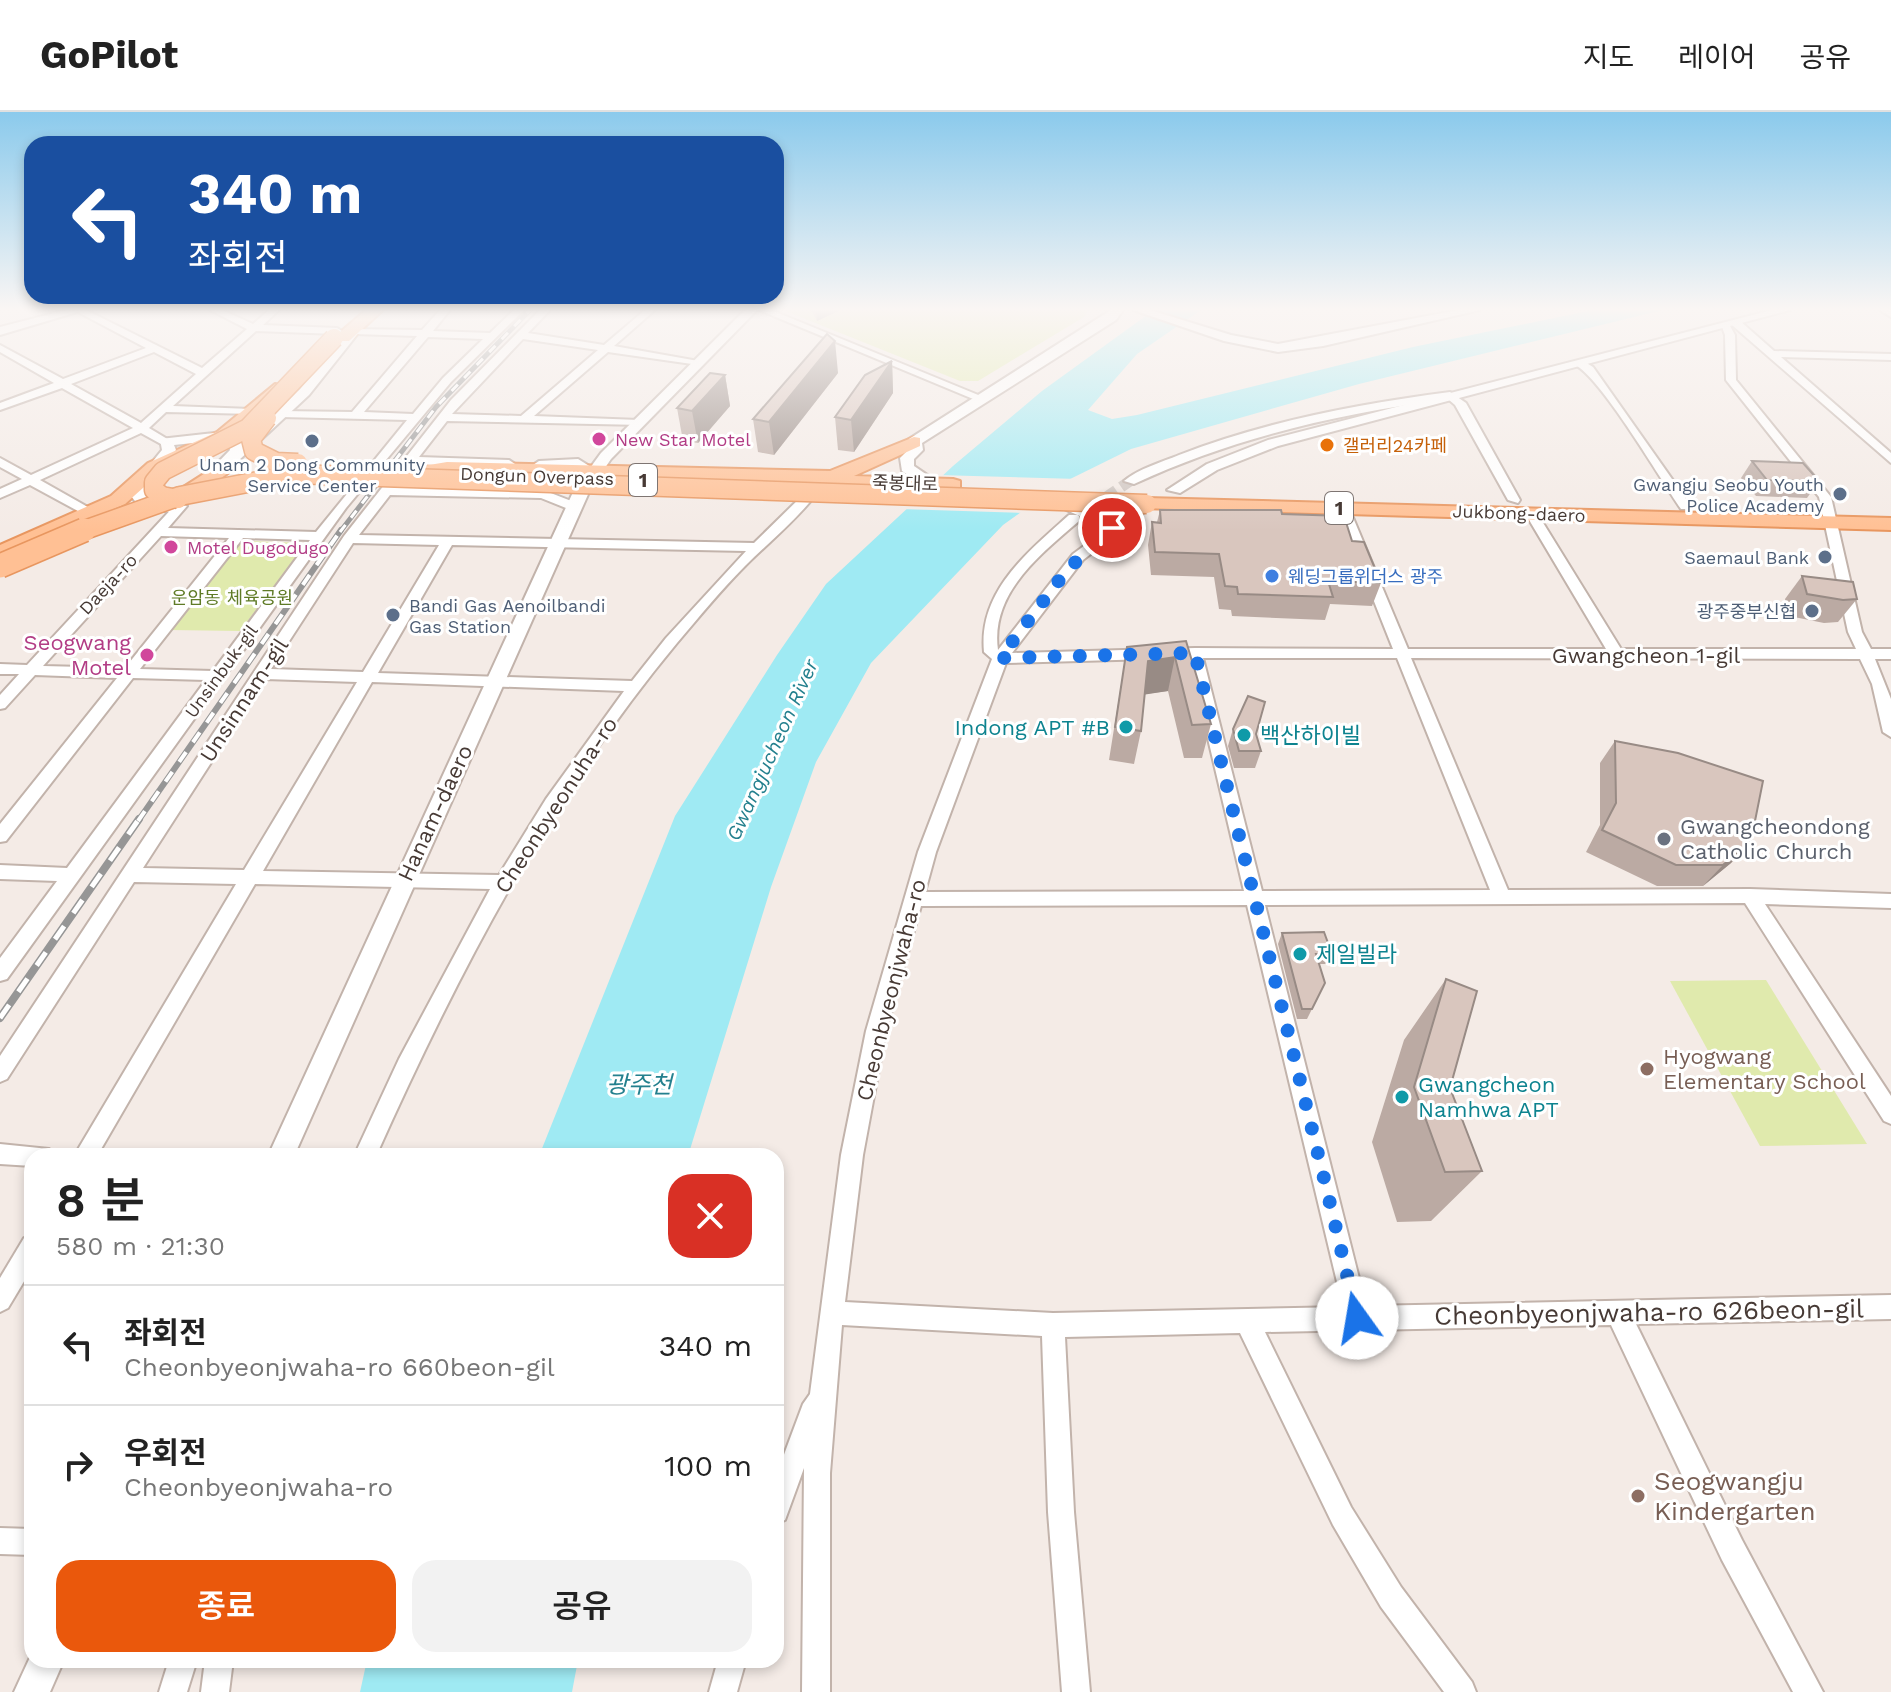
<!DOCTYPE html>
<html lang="ko">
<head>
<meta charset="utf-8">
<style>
  :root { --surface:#fff; --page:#f2f2f2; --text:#222; --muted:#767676; --line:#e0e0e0; --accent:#ea580c }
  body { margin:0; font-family:"Work Sans","Noto Sans KR",sans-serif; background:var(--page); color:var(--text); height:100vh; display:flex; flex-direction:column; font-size:30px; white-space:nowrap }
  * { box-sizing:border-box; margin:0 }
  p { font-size:26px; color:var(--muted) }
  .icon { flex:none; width:44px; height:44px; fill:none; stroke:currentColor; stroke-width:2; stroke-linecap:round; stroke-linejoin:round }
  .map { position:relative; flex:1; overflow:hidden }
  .sheet { position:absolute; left:24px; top:1036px; width:760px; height:520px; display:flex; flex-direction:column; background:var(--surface); border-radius:24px; box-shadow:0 4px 12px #0003 }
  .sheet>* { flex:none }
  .top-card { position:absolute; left:24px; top:24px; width:760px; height:168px; border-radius:24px; box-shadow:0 4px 12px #0003; background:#1a4fa0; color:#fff; overflow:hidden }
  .pin { position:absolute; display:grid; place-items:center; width:68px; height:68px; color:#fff; margin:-34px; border:4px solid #fff; border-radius:50%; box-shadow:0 2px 8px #0007 }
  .me { position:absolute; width:88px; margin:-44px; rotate:347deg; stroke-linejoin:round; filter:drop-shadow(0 0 6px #0008) }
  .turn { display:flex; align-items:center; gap:28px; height:168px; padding:0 32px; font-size:36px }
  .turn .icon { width:104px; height:104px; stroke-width:2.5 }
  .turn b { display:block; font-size:56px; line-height:68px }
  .round { display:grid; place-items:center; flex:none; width:84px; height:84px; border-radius:24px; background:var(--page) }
  .summary { display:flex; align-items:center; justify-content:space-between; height:136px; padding:0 32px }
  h1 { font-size:48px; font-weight:600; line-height:60px }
  .action { display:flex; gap:16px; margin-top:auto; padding:16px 32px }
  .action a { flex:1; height:92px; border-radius:24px; background:var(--accent); color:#fff; font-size:32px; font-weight:600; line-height:92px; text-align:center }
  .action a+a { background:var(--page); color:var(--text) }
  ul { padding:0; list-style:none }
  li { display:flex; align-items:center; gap:24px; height:120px; padding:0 32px; border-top:2px solid var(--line) }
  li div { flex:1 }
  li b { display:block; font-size:30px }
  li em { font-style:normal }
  header { display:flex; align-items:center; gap:48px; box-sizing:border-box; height:112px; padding:0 40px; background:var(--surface); border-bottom:2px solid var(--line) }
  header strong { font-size:38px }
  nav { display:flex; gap:44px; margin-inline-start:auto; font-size:28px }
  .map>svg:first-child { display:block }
  .green { fill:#e0eaad }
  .water { fill:#9feaf3 }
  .pier { fill:#f4ebe6 }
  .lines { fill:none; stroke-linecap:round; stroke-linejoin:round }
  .minor-tunnel { stroke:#d1c8c3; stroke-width:11; stroke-dasharray:11 6; stroke-linecap:butt }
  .minor-casing { stroke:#c2b3ab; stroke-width:4 }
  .tertiary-casing { stroke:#c2b3ab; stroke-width:4 }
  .primary-casing { stroke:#e8965f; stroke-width:4 }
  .minor { fill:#fff; fill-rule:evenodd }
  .tertiary { fill:#fff; fill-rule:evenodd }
  .primary { fill:#ffc094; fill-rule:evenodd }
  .rail-far2-casing { stroke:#969696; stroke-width:5 }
  .rail-far1-casing { stroke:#969696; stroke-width:6 }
  .rail-casing { stroke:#969696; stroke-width:8 }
  .rail-far2 { stroke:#fff; stroke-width:3; stroke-dasharray:9; stroke-linecap:butt }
  .rail-far1 { stroke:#fff; stroke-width:4; stroke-dasharray:12; stroke-linecap:butt }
  .rail { stroke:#fff; stroke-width:5; stroke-dasharray:16; stroke-linecap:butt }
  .primary-bridge-far1-casing { stroke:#e8965f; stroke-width:21; stroke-linecap:butt }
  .primary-bridge-casing { stroke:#e8965f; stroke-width:26; stroke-linecap:butt }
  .primary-bridge-far1 { stroke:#ffc094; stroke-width:18 }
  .primary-bridge { stroke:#ffc094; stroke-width:23 }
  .wall { fill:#bbaaa3 }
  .shaded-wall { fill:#988b85 }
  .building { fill:#d9c6be; stroke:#988b85; stroke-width:2 }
  .route { stroke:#1a73e8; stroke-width:14; stroke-dasharray:0 25.2 }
  .hotel-dot { fill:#d1479c; stroke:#fff; stroke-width:3 }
  .service-dot { fill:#5c6f8a; stroke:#fff; stroke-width:3 }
  .food-dot { fill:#e8710a; stroke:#fff; stroke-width:3 }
  .shop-dot { fill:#3f7fe0; stroke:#fff; stroke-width:3 }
  .culture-dot { fill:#0f9aa8; stroke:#fff; stroke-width:3 }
  .worship-dot { fill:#6b7280; stroke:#fff; stroke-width:3 }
  .education-dot { fill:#8d6e63; stroke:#fff; stroke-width:3 }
  .labels { text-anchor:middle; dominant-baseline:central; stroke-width:6; stroke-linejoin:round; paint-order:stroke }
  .far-hotel-label { font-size:18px; fill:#b23c85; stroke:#fff; text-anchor:start }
  .far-food-label { font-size:18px; fill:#c56008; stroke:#fff; text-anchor:start }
  .far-service-label { font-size:18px; fill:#4e5e75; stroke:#fff; text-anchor:end }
  .far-street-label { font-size:18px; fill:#473a35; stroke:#fff }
  .far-shop-label { font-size:18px; fill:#366cbe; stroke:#fff; text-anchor:start }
  .far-park-label { font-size:18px; fill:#5f7b26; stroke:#fff }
  .shield { fill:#fff; stroke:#7e7572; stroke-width:2 }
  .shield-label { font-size:20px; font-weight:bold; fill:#473a35 }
  .far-water-label { font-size:20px; font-style:italic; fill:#24808e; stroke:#fff }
  .hotel-label { font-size:22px; fill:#b23c85; stroke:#fff; text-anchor:end }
  .street-label { font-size:22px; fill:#473a35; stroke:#fff }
  .culture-label { font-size:22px; fill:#0d838f; stroke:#fff; text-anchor:start }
  .worship-label { font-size:22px; fill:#5b616d; stroke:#fff; text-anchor:start }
  .education-label { font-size:22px; fill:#785e54; stroke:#fff; text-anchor:start }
  .water-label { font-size:24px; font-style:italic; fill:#24808e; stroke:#fff }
  .near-street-label { font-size:26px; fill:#473a35; stroke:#fff }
  .near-education-label { font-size:26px; fill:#785e54; stroke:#fff; text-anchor:start }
</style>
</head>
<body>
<header>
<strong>GoPilot</strong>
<nav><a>지도</a><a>레이어</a><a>공유</a></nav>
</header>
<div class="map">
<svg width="1891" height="1580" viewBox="0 0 1891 1580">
  <rect width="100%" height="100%" fill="#f4ebe6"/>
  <g class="green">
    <polygon points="783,198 1088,198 1084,205 978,269 960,269"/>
    <polygon points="249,429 307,431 240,519 169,518 238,433"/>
    <polygon points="1766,868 1867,1032 1760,1034 1670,869"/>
  </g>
  <g class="water">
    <polygon points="1154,198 1201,198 1137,242 1088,298 1112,307 1137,303 1413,235 1593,198 1663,198 1359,272 1131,337 1060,372 1003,413 871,551 816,650 771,775 688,1044 539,1044 675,704 777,543 826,472 953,354 1042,279"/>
    <polygon points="367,1548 578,1548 572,1580 360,1580"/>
  </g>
  <polygon class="pier" points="938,363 1079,367 1026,401 900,397"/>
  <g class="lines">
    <polyline class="minor-tunnel" points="1093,394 1130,369"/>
    <defs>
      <g id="minor">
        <path d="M74,198H86L202,256L247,217L210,198H222L253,212L269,198H279L263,213L337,216L342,219L337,222L256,219L173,294L251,297L255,298V302L166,300L149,316L169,328V332H161L141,321L40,368L93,398L95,401L89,405L30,373L0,386V377L22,367L0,355V346L31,363L133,316L62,276L0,298V291L54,271L0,240V233L63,267L146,236ZM154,240L196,262L141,311L71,272Z"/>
        <path d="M440,198H450L433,219L490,221L514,198H524L451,270L346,396L7,867L0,869V846L57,769L0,767V753L67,756L206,568L133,566L6,729L0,730V712L117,566L35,563L5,596L0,597V583L19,562H0V552L27,553L177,391L187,394L168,416L316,420L407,308L281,305L275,302L281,299L352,300L417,224L354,222L349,219L350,217L422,218ZM428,225L483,227L443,266L413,302L364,300ZM161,424L229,426L125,556L43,554ZM243,426L310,428L213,559L140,557Z"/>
        <path d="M540,198H550L528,221L604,233L645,198H655L614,234L704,250L699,253L608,240L534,304L639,308L645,311L643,313L447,309L419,345L509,348L515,352L509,356L413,352L395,375L543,378L579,392V398H571L541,386L390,383L359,423L754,431L804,382L814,385C794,410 768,431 745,454C721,478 699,505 677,531C549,685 457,863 376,1044H354L399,947L490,777L255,772L97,1044H74L236,772L134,770L7,967L0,970V944L344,424L451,288ZM523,227L598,238L521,304L452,302ZM353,431L439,433L363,560L271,557ZM452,433L746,439L666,526L632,569L378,561ZM265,567L357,570L244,758L143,756ZM372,570L624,579L546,687L499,763L263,759Z"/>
        <polygon points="759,198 771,198 988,287 978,289"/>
        <polygon points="1880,198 1891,198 1891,205"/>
        <polygon points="1732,209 1740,209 1774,239 1891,242 1891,248 1781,245 1891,341 1891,351 1732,213"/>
        <path d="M1721,212H1729L1735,223L1736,268L1831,385L1862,520L1871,537H1891V547H1875L1891,587V625L1883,620L1872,572L1860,547L1411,546L1508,778L1750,777L1891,782V796L1765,792L1891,984V1012L1884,1009L1745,791L1265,793L1366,1194L1891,1183V1207L1636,1212L1742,1428L1823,1580H1793L1722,1448L1611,1213L1265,1220L1351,1395L1401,1475L1472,1570L1476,1580H1444L1381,1495L1333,1413L1240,1221L1065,1225L1074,1400L1090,1580H1062L1048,1400L1042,1224L842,1213L830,1361V1580H802L804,1356L785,1408L776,1412V1364L803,1292L810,1282L841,1043L866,919L918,740L992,547L984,540C978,479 1028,440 1069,403H1079V409C1040,443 990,481 998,538L1073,442L1092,428L1094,422L1084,406L1062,396V390C1082,389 1095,402 1104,418L1147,388L1151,389V395L1083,448L1012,541L1195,536L1393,537L1337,396L1343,392L1349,396L1408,537H1606L1525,401L1531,397L1537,401L1621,537H1856L1848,520L1819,385L1726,268L1725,223ZM1189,546L1244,779L925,780L936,740L1006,551ZM1203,546H1397L1490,778L1262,779ZM1247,793L1343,1195L1053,1201L845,1190L863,1043L886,919L921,794Z"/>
        <path d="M1577,250H1585L1593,255L1691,394L1689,397H1681C1659,365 1604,271 1577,254Z"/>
        <path d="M1450,280L1466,291L1520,388L1518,391L1508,388L1455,293L1448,287C1338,302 1235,325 1134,372L1124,369C1138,357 1162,350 1179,343C1267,309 1358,292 1450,280Z"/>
        <polygon points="578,347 599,360 593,364 576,355 539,357 533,353 539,349"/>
        <polygon points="0,1032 49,1037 52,1044 32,1044 32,1054 0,1052"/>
        <polygon points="32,1123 32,1156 8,1196 0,1200 0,1166 24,1126"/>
        <polygon points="0,1416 32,1417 32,1443 0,1442"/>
        <polygon points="169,1548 197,1548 187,1580 159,1580"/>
        <polygon points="205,1548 233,1548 229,1580 201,1580"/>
        <polygon points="718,1548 746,1548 737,1580 709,1580"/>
      </g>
      <g id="tertiary">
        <polygon points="66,198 84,198 0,223 0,215"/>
        <polygon points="745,198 757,198 611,347 590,378 294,1044 268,1044 574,378 601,341"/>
        <polygon points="1111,198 1123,198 1116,208 922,331 923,338 914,347 914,354 936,369 936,375 926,375 902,359 900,346 909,337 909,327"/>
        <polygon points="1133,198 1150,198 1231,223 1278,232 1459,198 1480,198 1323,234 1278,240 1224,229"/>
        <polygon points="1772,198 1790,198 1278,334 1217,358 1180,381 1167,378 1207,352 1268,328"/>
        <polygon points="350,216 360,219 309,283 209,376 196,373 230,338 228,331 221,328 174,333 176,338 150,371 147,384 178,395 170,400 139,394 131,384 136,370 162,338 160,327 223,320 240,326 243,331 300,277"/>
        <polygon points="32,1541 32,1548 64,1548 50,1580 14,1580"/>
      </g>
      <g id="primary">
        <polygon points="366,198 383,198 349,229 337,229 337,223"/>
        <polygon points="275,272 281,273 281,281 229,328 162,359 125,392 0,447 0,433 111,384 148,351 217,320"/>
        <polygon points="914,325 920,326 920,334 854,364 953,367 960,369 960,377 856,376 830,371 430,364 421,358 423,354 447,350 830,359"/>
        <polygon points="221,351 228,353 228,361 192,388 170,396 160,390"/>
        <polygon points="1147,386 1891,406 1891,418 1140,396 1137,392 1140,388"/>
      </g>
    </defs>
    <use href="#minor" class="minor-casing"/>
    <use href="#tertiary" class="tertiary-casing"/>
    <use href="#primary" class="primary-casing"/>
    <use href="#minor" class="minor"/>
    <use href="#tertiary" class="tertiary"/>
    <use href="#primary" class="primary"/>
    <defs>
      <polyline id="rail-far2" points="340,420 436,295 530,198"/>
      <polyline id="rail-far1" points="138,709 341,418"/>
      <polyline id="rail" points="0,906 139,707"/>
    </defs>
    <use href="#rail-far2" class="rail-far2-casing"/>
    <use href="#rail-far1" class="rail-far1-casing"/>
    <use href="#rail" class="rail-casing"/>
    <use href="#rail-far2" class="rail-far2"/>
    <use href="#rail-far1" class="rail-far1"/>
    <use href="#rail" class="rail"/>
    <defs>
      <g id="primary-bridge-far1">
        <polyline points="267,306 251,327 254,339 276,350 298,351"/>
        <polyline points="178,387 162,384 154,378 154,370 163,359 248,316 334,226"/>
        <polyline points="79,420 180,384 294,362 1147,392"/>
      </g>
      <polyline id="primary-bridge" points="0,454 84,418"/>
    </defs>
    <use href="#primary-bridge-far1" class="primary-bridge-far1-casing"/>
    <use href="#primary-bridge" class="primary-bridge-casing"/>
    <use href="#primary-bridge-far1" class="primary-bridge-far1"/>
    <use href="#primary-bridge" class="primary-bridge"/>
  </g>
  <g class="wall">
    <polygon points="803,198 839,198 838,199 817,209 811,198"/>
    <polygon points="892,249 893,281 854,340 838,338 835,305"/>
    <polygon points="838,261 774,343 758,340 753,307"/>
    <polygon points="725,263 730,294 698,331 683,329 677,296"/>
    <polygon points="1752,349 1819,369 1807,386 1756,384 1741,366"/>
    <polygon points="1160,398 1282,402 1352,429 1381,471 1372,494 1330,492 1325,508 1232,504 1231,498 1219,497 1214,465 1151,463 1148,433 1152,410 1157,410"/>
    <polygon points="1802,464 1857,487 1838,510 1824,511 1789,504 1785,487"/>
    <polygon points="1186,529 1211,612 1202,646 1184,646 1168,579 1145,582 1141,619 1134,652 1109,648 1127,535"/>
    <polygon points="1233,617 1256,622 1261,639 1255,656 1234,656 1228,634"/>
    <polygon points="1615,629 1751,729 1731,751 1703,774 1657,774 1586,740 1600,713 1600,651"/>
    <polygon points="1282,821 1332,842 1326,852 1319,852 1325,871 1307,907 1297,907 1278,832"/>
    <polygon points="1446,867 1450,976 1482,1059 1431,1109 1397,1110 1372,1030 1404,928"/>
  </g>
  <g class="shaded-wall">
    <polygon points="816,198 839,198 838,199 817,209"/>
    <polygon points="835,229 838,261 774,343 769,310"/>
    <polygon points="892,249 893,281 854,340 851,308"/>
    <polygon points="725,263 730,294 698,331 692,299"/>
    <polygon points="1175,545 1168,579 1142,583 1148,549"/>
    <polygon points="1751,729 1731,751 1703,774 1723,753"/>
  </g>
  <g class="building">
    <polygon points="827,222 835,229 769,310 753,307"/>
    <polygon points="892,249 851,308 835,305 865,263"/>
    <polygon points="710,261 725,263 692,299 677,296"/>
    <polygon points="1752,349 1803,351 1819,369 1767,368"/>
    <polygon points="1160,398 1281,398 1282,402 1344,404 1352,429 1364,430 1381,471 1328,469 1333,485 1238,482 1237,475 1225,474 1219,442 1155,440 1152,410 1161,411"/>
    <polygon points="1802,464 1853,470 1857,487 1843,488 1807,482"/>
    <polygon points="1186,529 1211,612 1192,613 1175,545 1148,549 1141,619 1115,615 1127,535"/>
    <polygon points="1248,584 1265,590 1256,622 1261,639 1239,639 1233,617"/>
    <polygon points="1615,629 1678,641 1763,669 1751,729 1723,753 1676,753 1602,718 1616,691"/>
    <polygon points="1324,820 1332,842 1316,842 1325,871 1312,897 1302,897 1282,821"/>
    <polygon points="1446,867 1477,879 1450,976 1482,1059 1445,1060 1414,975"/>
  </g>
  <linearGradient id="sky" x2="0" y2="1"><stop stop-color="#8bcaec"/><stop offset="0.47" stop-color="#faf6f4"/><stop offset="1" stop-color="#faf6f4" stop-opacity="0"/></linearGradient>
  <rect width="1891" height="419" fill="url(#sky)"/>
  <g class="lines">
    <path class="route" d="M1112,416L1067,458L1000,546L1195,541C1247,763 1306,984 1357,1206"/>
  </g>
  <g class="hotel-dot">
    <circle cx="599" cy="327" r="8"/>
    <circle cx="171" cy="435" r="8"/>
    <circle cx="147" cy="543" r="8"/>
  </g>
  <g class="service-dot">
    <circle cx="312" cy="329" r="8"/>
    <circle cx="1840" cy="382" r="8"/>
    <circle cx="1825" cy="445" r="8"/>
    <circle cx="1812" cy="499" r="8"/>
    <circle cx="393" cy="503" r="8"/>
  </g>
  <circle class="food-dot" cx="1327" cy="333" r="8"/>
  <circle class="shop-dot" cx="1272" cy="464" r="8"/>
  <g class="culture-dot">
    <circle cx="1126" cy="615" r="8"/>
    <circle cx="1244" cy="623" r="8"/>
    <circle cx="1300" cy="842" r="8"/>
    <circle cx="1402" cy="985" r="8"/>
  </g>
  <circle class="worship-dot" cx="1664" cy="727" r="8"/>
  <g class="education-dot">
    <circle cx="1647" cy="957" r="8"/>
    <circle cx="1638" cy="1384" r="8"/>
  </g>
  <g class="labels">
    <g class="far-hotel-label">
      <text x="615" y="327">New Star Motel</text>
      <text x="187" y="435">Motel Dugodugo</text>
    </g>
    <g class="far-food-label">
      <text x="1343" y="333">갤러리24카페</text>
    </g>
    <g class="far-service-label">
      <text x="312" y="352" text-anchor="middle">Unam 2 Dong Community<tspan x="312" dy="21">Service Center</tspan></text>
      <text x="1824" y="372">Gwangju Seobu Youth<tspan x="1824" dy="21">Police Academy</tspan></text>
      <text x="1809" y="445">Saemaul Bank</text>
      <text x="409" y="493" text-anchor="start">Bandi Gas Aenoilbandi<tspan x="409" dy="21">Gas Station</tspan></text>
      <text x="1796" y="499">광주중부신협</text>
    </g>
    <g class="far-street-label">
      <text transform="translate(537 364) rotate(2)">Dongun Overpass</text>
      <text transform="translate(905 371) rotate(2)">죽봉대로</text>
      <text transform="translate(1519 401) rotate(2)">Jukbong-daero</text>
      <text transform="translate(108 472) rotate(-47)">Daeja-ro</text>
      <text transform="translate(221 559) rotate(-54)">Unsinbuk-gil</text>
    </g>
    <g class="far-shop-label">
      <text x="1288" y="464">웨딩그룹위더스 광주</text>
    </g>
    <g class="far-park-label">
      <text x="232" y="485">운암동 체육공원</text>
    </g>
    <g class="shield">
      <rect x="629" y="352" width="28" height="32" rx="6"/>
      <rect x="1325" y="380" width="28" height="32" rx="6"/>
    </g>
    <g class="shield-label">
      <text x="643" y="368">1</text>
      <text x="1339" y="396">1</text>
    </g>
    <g class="far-water-label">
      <text transform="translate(772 638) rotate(-66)">Gwangjucheon River</text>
    </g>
    <g class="hotel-label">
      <text x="131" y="530">Seogwang<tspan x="131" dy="25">Motel</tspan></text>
    </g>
    <g class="street-label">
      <text x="1646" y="543">Gwangcheon 1-gil</text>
      <text transform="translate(244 588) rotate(-57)">Unsinnam-gil</text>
      <text transform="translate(556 693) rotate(-57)">Cheonbyeonuha-ro</text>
      <text transform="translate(435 701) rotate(-65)">Hanam-daero</text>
      <text transform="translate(891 878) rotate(-76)">Cheonbyeonjwaha-ro</text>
    </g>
    <g class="culture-label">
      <text x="1110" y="615" text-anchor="end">Indong APT #B</text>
      <text x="1260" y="623">백산하이빌</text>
      <text x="1316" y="842">제일빌라</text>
      <text x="1418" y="972">Gwangcheon<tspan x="1418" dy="25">Namhwa APT</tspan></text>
    </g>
    <g class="worship-label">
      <text x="1680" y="714">Gwangcheondong<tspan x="1680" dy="25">Catholic Church</tspan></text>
    </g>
    <g class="education-label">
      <text x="1663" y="944">Hyogwang<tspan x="1663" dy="25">Elementary School</tspan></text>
    </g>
    <g class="water-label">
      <text x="639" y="973">광주천</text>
    </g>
    <g class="near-street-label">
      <text transform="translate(1649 1200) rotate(-1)">Cheonbyeonjwaha-ro 626beon-gil</text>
    </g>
    <g class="near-education-label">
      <text x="1654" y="1369">Seogwangju<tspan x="1654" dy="30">Kindergarten</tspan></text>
    </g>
  </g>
</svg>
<div class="pin" style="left:1112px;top:416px;background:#d93025"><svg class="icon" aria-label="arrive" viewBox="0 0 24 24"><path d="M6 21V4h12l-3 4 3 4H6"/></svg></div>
<svg class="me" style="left:1357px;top:1206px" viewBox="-20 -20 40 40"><circle r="19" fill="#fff"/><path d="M0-13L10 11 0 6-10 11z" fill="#1a73e8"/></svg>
<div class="top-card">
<div class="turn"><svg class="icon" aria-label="left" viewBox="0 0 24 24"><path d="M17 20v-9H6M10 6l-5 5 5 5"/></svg><div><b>340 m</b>좌회전</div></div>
</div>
<section class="sheet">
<div class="summary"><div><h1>8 분</h1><p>580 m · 21:30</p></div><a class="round" style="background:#d93025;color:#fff"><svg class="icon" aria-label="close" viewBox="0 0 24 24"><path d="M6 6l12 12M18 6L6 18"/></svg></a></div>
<ul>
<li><svg class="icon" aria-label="left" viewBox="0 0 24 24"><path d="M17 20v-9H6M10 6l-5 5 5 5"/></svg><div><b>좌회전</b><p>Cheonbyeonjwaha-ro 660beon-gil</p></div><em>340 m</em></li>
<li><svg class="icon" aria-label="right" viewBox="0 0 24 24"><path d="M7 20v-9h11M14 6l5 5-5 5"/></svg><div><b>우회전</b><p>Cheonbyeonjwaha-ro</p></div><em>100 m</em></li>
</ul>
<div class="action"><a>종료</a><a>공유</a></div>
</section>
</div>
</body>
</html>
